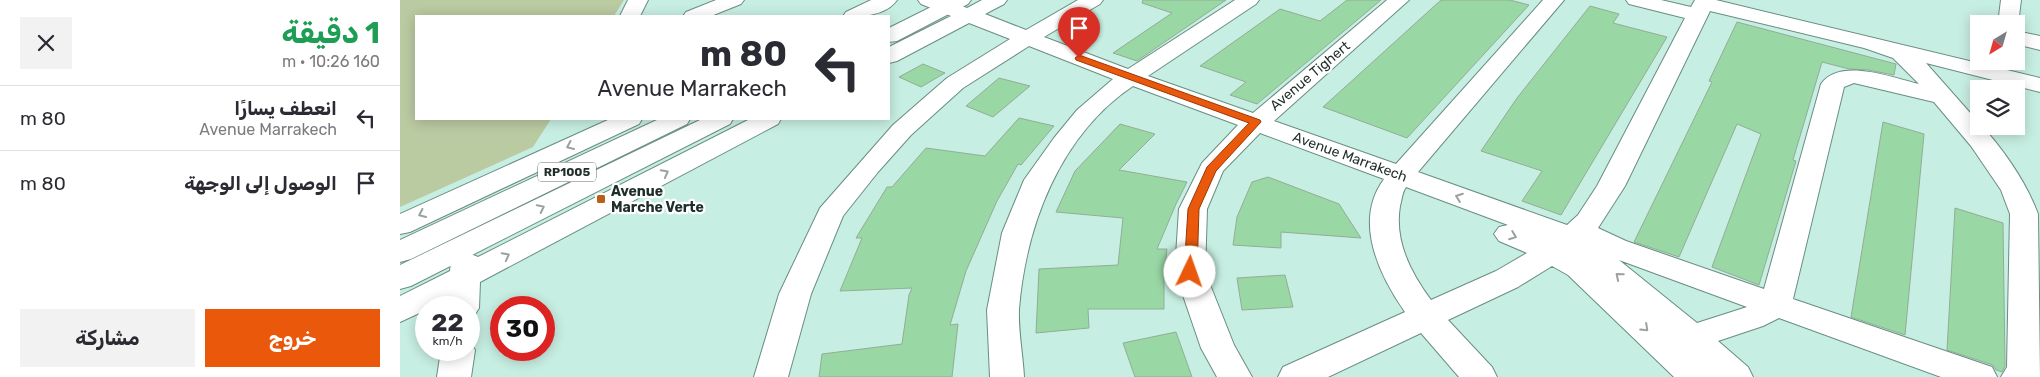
<!DOCTYPE html>
<html lang="ar">
<head>
<meta charset="utf-8">
<style>
  :root { --surface:#fff; --page:#f2f2f3; --text:#2b2b33; --muted:#7c7c81; --line:#e1e1e2; --accent:#ea580c }
  body { margin:0; font-family:Rubik,Vazirmatn,sans-serif; background:var(--page); color:var(--text); direction:rtl; height:100vh; display:flex; flex-direction:column; font-size:19px; white-space:nowrap }
  * { box-sizing:border-box; margin:0 }
  p { font-size:16px; color:var(--muted) }
  .icon { flex:none; width:28px; height:28px; fill:none; stroke:currentColor; stroke-width:2; stroke-linecap:round; stroke-linejoin:round }
  .map { position:relative; flex:1; overflow:hidden; direction:ltr }
  .panel { display:flex; flex-direction:column; background:var(--surface); width:400px }
  .panel>* { flex:none }
  .banner { position:absolute; left:15px; top:15px; width:475px; height:105px; border-radius:0px; box-shadow:0 2px 12px #0003; direction:rtl; background:#fff; color:var(--text); overflow:hidden }
  .needle { width:32px; rotate:217deg }
  .buttons { position:absolute; left:1570px; top:15px; display:grid; gap:10px }
  .buttons a { display:grid; place-items:center; width:55px; height:55px; border-radius:0px; background:var(--surface); box-shadow:0 2px 12px #0003; font-size:25px }
  .speed { position:absolute; left:15px; top:296px; display:flex; gap:10px; font-size:25px; font-weight:700; text-align:center }
  .speed>* { display:grid; place-content:center; width:65px; height:65px; border-radius:50%; background:var(--surface); box-shadow:0 2px 12px #0003; line-height:1 }
  .speed small { font-size:12px; font-weight:400 }
  .speed .limit { border:8px solid #d22; background:#fff; color:#111 }
  .pin { position:absolute; display:grid; place-items:center; width:42px; height:42px; color:#fff; margin:-51px -21px; border-radius:50% 50% 50% 0; rotate:-45deg; box-shadow:0 0 5px #0007 }
  .pin .icon { rotate:45deg }
  .me { position:absolute; width:55px; margin:-28px; rotate:3deg; stroke-linejoin:round; filter:drop-shadow(0 0 4px #0008) }
  .turn { display:flex; align-items:center; gap:18px; height:105px; padding:0 20px; font-size:22px }
  .turn .icon { width:65px; height:65px; stroke-width:2.5 }
  .turn b { display:block; font-size:35px; line-height:42px }
  .round { display:grid; place-items:center; flex:none; width:52px; height:52px; border-radius:0px; background:var(--page) }
  .summary { display:flex; align-items:center; justify-content:space-between; height:85px; padding:0 20px }
  h1 { font-size:30px; font-weight:700; line-height:38px; color:#1e9e55 }
  .button { display:flex; gap:10px; margin-top:auto; padding:10px 20px }
  .button a { flex:1; height:58px; border-radius:0px; background:var(--accent); color:#fff; font-size:20px; font-weight:700; line-height:58px; text-align:center }
  .button a+a { background:var(--page); color:var(--text) }
  ul { padding:0; list-style:none }
  li { display:flex; align-items:center; gap:15px; height:65px; padding:0 20px; border-top:1px solid var(--line) }
  li div { flex:1 }
  li b { display:block; font-size:19px }
  li em { font-style:normal }
  main { display:flex; flex:1; min-height:0 }
  .map>svg:first-child { display:block }
  .green { fill:#bacaa1 }
  .building { fill:#99d7a5; stroke:#92ad96 }
  .lines { fill:none; stroke-linecap:round; stroke-linejoin:round }
  .minor-casing { stroke:#698d82; stroke-width:2 }
  .major-casing { stroke:#698d82; stroke-width:2 }
  .minor { fill:#fff; fill-rule:evenodd }
  .major { fill:#fff; fill-rule:evenodd }
  .oneway { stroke:#9aa19f }
  .route { fill:#ea580c; stroke:#983908 }
  .poi-dot { fill:#bd5e18; stroke:#fff; stroke-width:2 }
  .labels { text-anchor:middle; dominant-baseline:central; stroke-width:4.5; stroke-linejoin:round; paint-order:stroke }
  .shield { fill:#fff; stroke:#626d69; stroke-width:1 }
  .shield-label { font-size:12px; font-weight:bold; fill:#1f2e29 }
  .street-label { font-size:14px; fill:#1f2e29; stroke:#fff }
  .poi-label { font-size:14px; font-weight:bold; fill:#1f2e29; stroke:#fff; text-anchor:start }
</style>
</head>
<body>
<main>
<div class="map">
<svg width="1640" height="377" viewBox="0 0 1640 377">
  <rect width="100%" height="100%" fill="#c7eee2"/>
  <polygon class="green" points="0,0 224,0 214,16 16,16 16,119 151,119 133,147 0,207"/>
  <g class="building">
    <polygon points="743,0 826,0 737,61 713,53 772,13 742,3"/>
    <polygon points="947,0 981,0 857,104 830,95 846,82 800,66 880,9 920,21"/>
    <polygon points="1041,0 1110,0 1129,5 1007,138 923,107"/>
    <polygon points="1190,6 1219,14 1213,23 1267,37 1161,215 1122,201 1142,171 1081,151 1117,98"/>
    <polygon points="1337,22 1496,64 1494,75 1468,70 1449,69 1422,62 1393,160 1396,161 1359,285 1312,267 1361,134 1337,124 1279,257 1234,242 1312,82 1309,81"/>
    <polygon points="523,64 545,73 521,87 499,77"/>
    <polygon points="599,78 630,86 593,117 566,106"/>
    <polygon points="619,118 654,126 621,165 618,164 597,201 566,271 550,325 558,324 552,377 419,377 422,354 502,344 509,295 512,288 440,291 462,238 456,238 487,187 492,187 526,148 585,156"/>
    <polygon points="1483,122 1524,134 1505,335 1451,317"/>
    <polygon points="720,124 755,134 719,170 787,182 776,204 757,249 767,249 764,276 764,309 688,309 689,328 636,333 639,269 718,265 723,218 656,212 675,171"/>
    <polygon points="868,177 939,204 961,238 881,232 881,248 833,245 837,217 852,182"/>
    <polygon points="1555,208 1603,223 1605,366 1602,372 1596,370 1593,365 1547,350"/>
    <polygon points="885,275 893,307 842,310 837,278"/>
    <polygon points="776,332 792,377 735,377 723,343"/>
  </g>
  <g class="lines">
    <defs>
      <g id="minor">
        <polygon points="228,0 248,0 240,16 220,16"/>
        <polygon points="316,0 344,0 341,4 311,16 283,16 286,12"/>
        <path d="M471,0H497C486,16 460,17 443,16L446,12Z"/>
        <path d="M518,0H546L567,8L582,0H607L604,4L585,14L626,30L678,0H703L700,4L644,37L728,69L835,0H859L856,4L748,76L853,113L987,0H1009L874,121L996,164L1143,0H1164L1018,172L1167,225L1178,215L1197,186L1285,18L1229,4L1226,0H1261L1291,7L1295,0H1316L1640,78V92L1526,63L1579,123V126H1582C1605,152 1626,182 1638,214L1640,377H1601L1607,367L1610,214L1601,190L1571,146L1534,102L1454,83L1444,87L1393,299L1592,367L1597,377H1541L1379,318L1363,326L1318,341L1348,367L1353,377H1274L1168,275L1152,266L1118,287L1048,320L1092,367L1097,377H1059L1021,333L928,377H878L883,367L1005,312C979,275 953,221 984,179L860,133L823,171L807,209L805,272L834,345L852,377H817L801,348L775,272L779,209L802,163L838,125L733,86C660,135 626,225 619,309C618,331 623,355 624,377H590L587,310L602,233L624,180L654,138L677,110L713,79L629,46L563,88L511,135L478,172L443,216L411,294L388,377H354L379,294L420,208L493,125L547,78L610,39L569,23L497,61L489,63V47L551,16L521,4ZM1310,11L1464,48L1493,58L1519,84C1493,78 1440,57 1421,84L1364,289L1226,241L1198,228L1225,186ZM1006,187L1108,225L1099,227L1094,234L1099,241L1127,253L1096,271L1031,300C1011,273 994,241 1000,206C1002,199 1002,193 1006,187ZM1219,260L1347,307L1297,323Z"/>
        <polygon points="1601,0 1621,0 1618,24 1616,27 1616,24 1598,24"/>
        <polygon points="1616,31 1640,36 1640,50 1616,44"/>
        <polygon points="210,119 242,119 239,124 10,232 0,234 0,214"/>
        <polygon points="350,119 381,119 378,124 80,282 79,308 74,316 69,318 69,308 47,308 48,299 32,308 26,308 26,310 0,322 0,296 50,271 51,262 55,255 66,252 78,257"/>
        <polygon points="69,341 75,350 71,377 37,377 41,350 69,350"/>
      </g>
      <g id="major">
        <polygon points="545,0 571,0 568,4 497,41 489,42 489,28"/>
        <polygon points="259,119 290,119 287,124 11,259 0,262 0,240"/>
        <polygon points="302,119 333,119 330,124 11,286 0,289 0,265"/>
      </g>
    </defs>
    <use href="#minor" class="minor-casing"/>
    <use href="#major" class="major-casing"/>
    <use href="#minor" class="minor"/>
    <use href="#major" class="major"/>
  </g>
  <defs><path id="oneway-chevron" d="M-2-3.5L2.5 0L-2 3.5" fill="none" stroke-width="1.6" stroke-linecap="round" stroke-linejoin="round" transform="scale(1.25)"/></defs>
  <g class="oneway">
    <use href="#oneway-chevron" transform="translate(170 146) rotate(156)"/>
    <use href="#oneway-chevron" transform="translate(265 173) rotate(-28)"/>
    <use href="#oneway-chevron" transform="translate(1059 197) rotate(-160)"/>
    <use href="#oneway-chevron" transform="translate(141 208) rotate(-26)"/>
    <use href="#oneway-chevron" transform="translate(22 214) rotate(155)"/>
    <use href="#oneway-chevron" transform="translate(1113 236) rotate(21)"/>
    <use href="#oneway-chevron" transform="translate(106 256) rotate(-28)"/>
    <use href="#oneway-chevron" transform="translate(1219 276) rotate(-140)"/>
    <use href="#oneway-chevron" transform="translate(1245 328) rotate(43)"/>
  </g>
  <polygon class="route" points="679,55 860,120 861,122 816,171 799,209 797,272 795,275 786,275 784,272 788,209 807,167 849,123 676,60 675,58"/>
  <rect class="poi-dot" x="196" y="194" width="10" height="10" rx="2.5"/>
  <g class="labels">
    <rect class="shield" x="138" y="162.5" width="58" height="19" rx="4"/>
    <g class="shield-label">
      <text x="167" y="172">RP1005</text>
    </g>
    <g class="street-label">
      <text transform="translate(910 76) rotate(-40)">Avenue Tighert</text>
      <text transform="translate(950 157) rotate(20)">Avenue Marrakech</text>
    </g>
    <g class="poi-label">
      <text x="211" y="191">Avenue<tspan x="211" dy="16">Marche Verte</tspan></text>
    </g>
  </g>
</svg>
<div class="buttons">
<a><svg class="needle" viewBox="-14 -14 28 28"><path d="M0-13l5 13h-10z" fill="#e53935"/><path d="M0 13l5-13h-10z" fill="#7c7c81"/></svg></a>
<a><svg class="icon" aria-label="layers" viewBox="0 0 24 24"><path d="M12 4l9 5-9 5-9-5zM3 14l9 5 9-5"/></svg></a>
</div>
<div class="speed"><div>22<small>km/h</small></div><div class="limit">30</div></div>
<div class="pin" style="left:679px;top:58px;background:#d93025"><svg class="icon" aria-label="arrive" viewBox="0 0 24 24"><path d="M6 21V4h12l-3 4 3 4H6"/></svg></div>
<svg class="me" style="left:790px;top:272px" viewBox="-20 -20 40 40"><circle r="19" fill="#fff"/><path d="M0-13L10 11 0 6-10 11z" fill="#ea580c"/></svg>
<div class="banner">
<div class="turn"><svg class="icon" aria-label="left" viewBox="0 0 24 24"><path d="M17 20v-9H6M10 6l-5 5 5 5"/></svg><div><b>80 m</b>Avenue Marrakech</div></div>
</div>
</div>
<section class="panel">
<div class="summary"><div><h1>1 دقيقة</h1><p>160 m · 10:26</p></div><a class="round"><svg class="icon" aria-label="close" viewBox="0 0 24 24"><path d="M6 6l12 12M18 6L6 18"/></svg></a></div>
<ul>
<li><svg class="icon" aria-label="left" viewBox="0 0 24 24"><path d="M17 20v-9H6M10 6l-5 5 5 5"/></svg><div><b>انعطف يسارًا</b><p>Avenue Marrakech</p></div><em>80 m</em></li>
<li><svg class="icon" aria-label="arrive" viewBox="0 0 24 24"><path d="M6 21V4h12l-3 4 3 4H6"/></svg><div><b>الوصول إلى الوجهة</b></div><em>80 m</em></li>
</ul>
<div class="button"><a>خروج</a><a>مشاركة</a></div>
</section>
</main>
</body>
</html>
